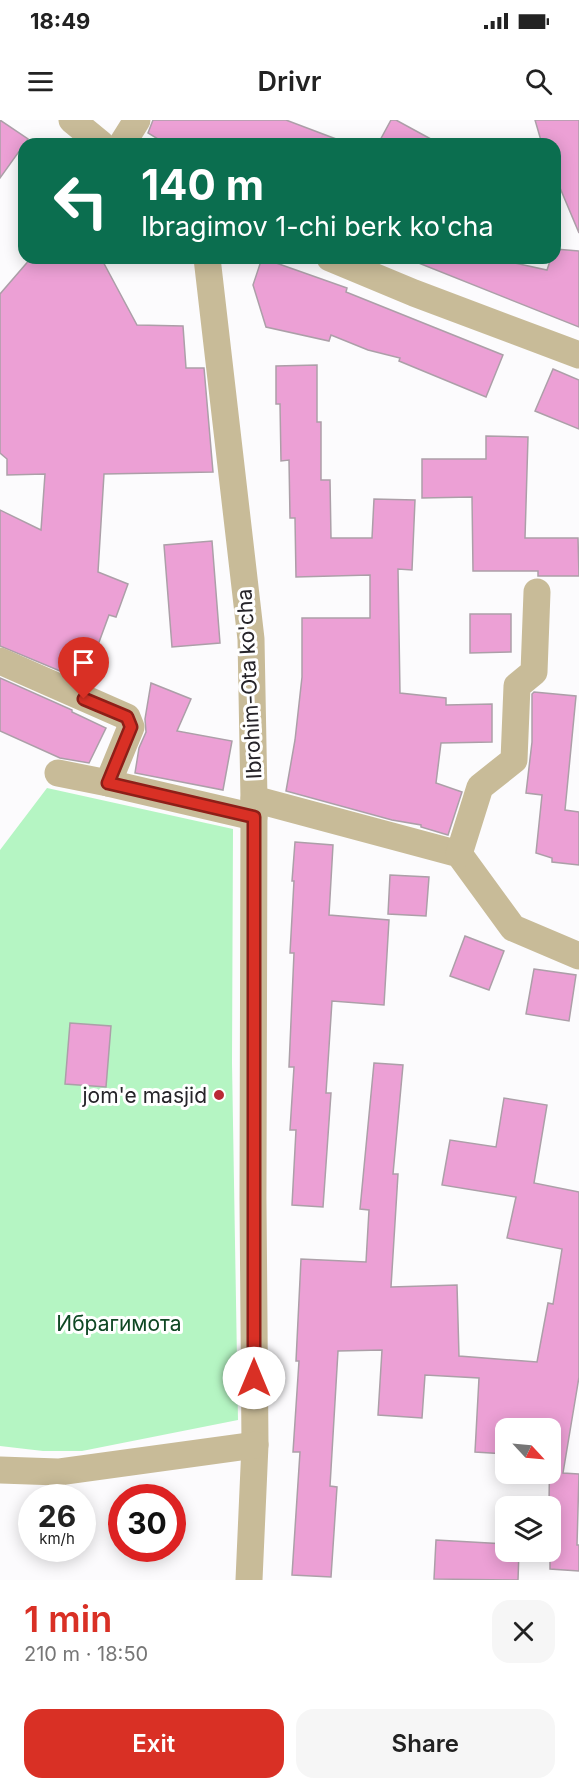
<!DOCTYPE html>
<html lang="en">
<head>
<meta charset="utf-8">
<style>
  :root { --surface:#fff; --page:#f6f6f6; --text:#222; --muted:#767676; --accent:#d93025 }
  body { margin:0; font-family:Inter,sans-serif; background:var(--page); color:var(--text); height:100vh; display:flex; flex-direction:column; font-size:22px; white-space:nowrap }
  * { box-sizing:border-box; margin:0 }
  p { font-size:20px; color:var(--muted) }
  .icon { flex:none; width:33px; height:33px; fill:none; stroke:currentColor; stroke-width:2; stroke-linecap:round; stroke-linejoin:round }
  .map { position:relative; height:1460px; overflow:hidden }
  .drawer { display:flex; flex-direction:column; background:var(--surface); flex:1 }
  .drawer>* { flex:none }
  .hud { position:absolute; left:18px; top:18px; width:543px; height:126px; border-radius:18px; box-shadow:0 3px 15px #0003; background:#0b6e4f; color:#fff; overflow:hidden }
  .needle { width:39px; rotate:116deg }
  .fabs { position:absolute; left:495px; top:1298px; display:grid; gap:12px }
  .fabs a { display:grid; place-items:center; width:66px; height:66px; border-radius:12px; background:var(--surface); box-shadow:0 3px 15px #0003; font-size:30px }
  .speed { position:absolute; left:18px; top:1364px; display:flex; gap:12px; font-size:30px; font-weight:700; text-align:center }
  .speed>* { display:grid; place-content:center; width:78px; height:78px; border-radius:50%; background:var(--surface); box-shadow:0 3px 15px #0003; line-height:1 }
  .speed small { font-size:15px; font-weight:400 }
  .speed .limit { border:9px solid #d22; background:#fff; color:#111 }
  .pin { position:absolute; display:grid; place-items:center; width:51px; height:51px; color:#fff; margin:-62px -26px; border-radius:50% 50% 50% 0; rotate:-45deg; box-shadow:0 0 6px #0007 }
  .pin .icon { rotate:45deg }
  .me { position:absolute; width:66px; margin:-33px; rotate:0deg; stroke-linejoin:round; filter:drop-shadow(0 0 4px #0008) }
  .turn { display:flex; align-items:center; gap:21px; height:126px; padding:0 24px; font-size:27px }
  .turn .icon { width:78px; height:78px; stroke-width:2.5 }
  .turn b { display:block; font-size:42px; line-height:51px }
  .round { display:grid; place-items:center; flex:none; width:63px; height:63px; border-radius:18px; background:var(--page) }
  .summary { display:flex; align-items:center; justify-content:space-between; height:102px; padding:0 24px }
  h1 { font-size:36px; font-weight:600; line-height:45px; color:var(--accent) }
  .cta { display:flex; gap:12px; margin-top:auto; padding:12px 24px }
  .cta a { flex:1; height:69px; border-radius:18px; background:var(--accent); color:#fff; font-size:24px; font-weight:600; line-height:69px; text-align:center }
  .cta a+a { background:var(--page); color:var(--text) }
  .status { display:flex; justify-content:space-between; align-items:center; height:42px; padding:0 30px; background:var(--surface); direction:ltr }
  .status svg { height:16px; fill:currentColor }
  header { display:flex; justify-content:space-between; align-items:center; height:78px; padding:0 24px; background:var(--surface); font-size:27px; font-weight:600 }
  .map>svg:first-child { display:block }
  .green { fill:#b5f5c3 }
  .building { fill:#eca0d5; stroke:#ac9fa8; stroke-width:1.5 }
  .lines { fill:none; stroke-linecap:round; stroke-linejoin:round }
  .minor { stroke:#c8bb98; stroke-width:27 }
  .route-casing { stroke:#8d1f18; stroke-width:15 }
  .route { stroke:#d93025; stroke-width:10 }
  .poi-dot { fill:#ba2936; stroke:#fff; stroke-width:2 }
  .labels { text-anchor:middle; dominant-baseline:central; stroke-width:6; stroke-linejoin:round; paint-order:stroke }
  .street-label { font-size:21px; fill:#262429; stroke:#fff }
  .poi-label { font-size:21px; fill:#262429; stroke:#fff; text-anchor:end }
  .park-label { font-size:21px; fill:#0f4824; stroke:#fff }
</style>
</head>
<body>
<div class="status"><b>18:49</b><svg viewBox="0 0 49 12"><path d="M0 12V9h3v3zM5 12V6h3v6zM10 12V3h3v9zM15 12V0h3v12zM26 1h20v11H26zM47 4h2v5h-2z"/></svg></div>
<header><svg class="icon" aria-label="menu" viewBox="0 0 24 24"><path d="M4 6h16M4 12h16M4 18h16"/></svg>Drivr<svg class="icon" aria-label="search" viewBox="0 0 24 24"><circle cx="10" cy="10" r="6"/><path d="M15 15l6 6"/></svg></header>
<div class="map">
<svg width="579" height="1460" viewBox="0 0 579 1460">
  <rect width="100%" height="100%" fill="#fcfbfd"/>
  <polygon class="green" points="47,668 233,709 232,943 238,1300 82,1331 43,1331 0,1326 0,730"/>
  <g class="building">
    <polygon points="0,0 28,19 0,58"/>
    <polygon points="153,0 286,0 344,22 343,24 166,24 148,13"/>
    <polygon points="391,0 396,0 440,24 378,24"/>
    <polygon points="535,0 579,0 579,113 555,56 555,24 542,24"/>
    <polygon points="555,129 579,131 579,207 411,140 411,138 508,138 506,141 547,150 551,138 555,138"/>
    <polygon points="31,138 101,138 137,205 183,206 186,248 204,248 213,352 104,354 98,452 128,464 116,497 109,495 95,533 82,534 93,538 84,561 0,526 0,390 41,410 45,354 7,355 7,339 0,333 0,174"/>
    <polygon points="262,138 347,168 346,172 503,235 486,277 399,241 400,238 368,230 331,215 329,221 266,207 253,165"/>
    <polygon points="317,245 317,302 321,302 321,360 330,360 331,418 372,418 374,379 415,380 412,450 398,449 400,573 446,578 446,585 492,584 492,622 441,623 436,663 462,672 448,715 421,707 421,705 392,700 286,671 295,620 302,557 302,498 370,498 370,455 296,457 295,398 290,398 289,340 281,341 280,284 276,284 276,246"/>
    <polygon points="553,249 579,260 579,309 535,291"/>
    <polygon points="486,316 528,317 525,418 578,418 579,456 538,456 538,451 473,451 472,377 422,378 422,339 486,339"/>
    <polygon points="212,421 220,523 172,527 164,425"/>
    <polygon points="470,494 511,494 511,532 470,533"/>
    <polygon points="0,558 72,590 72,592 106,608 89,643 60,638 0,611"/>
    <polygon points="151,563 191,579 177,611 232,621 223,670 135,653 139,628 146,612 145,599"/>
    <polygon points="534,572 576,576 565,690 579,692 579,745 552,742 552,738 536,733 542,675 526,673 532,622 532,574"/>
    <polygon points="295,722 333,725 329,795 389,800 384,885 332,881 326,973 331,973 323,1087 292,1085 296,1010 290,1010 294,947 289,947 294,833 290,833 294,761 292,761"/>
    <polygon points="390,755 429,757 426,796 388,794"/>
    <polygon points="465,816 504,831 489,870 450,856"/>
    <polygon points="534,849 576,855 569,901 526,894"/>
    <polygon points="70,903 111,906 106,967 65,964"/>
    <polygon points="374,943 403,945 393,1054 398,1054 391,1167 457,1165 459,1236 537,1242 548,1183 553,1184 562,1129 507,1118 516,1077 442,1065 450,1020 496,1027 504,978 547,985 534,1063 579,1072 579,1257 563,1353 579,1354 577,1425 579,1425 579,1451 550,1449 550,1386 549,1386 550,1308 506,1308 506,1334 475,1332 479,1258 425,1255 422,1298 378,1295 382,1230 338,1231 330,1366 337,1367 331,1457 292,1455 300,1332 293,1332 299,1241 296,1241 301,1139 366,1142 369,1090 360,1089"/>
    <polygon points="436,1420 506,1424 506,1431 519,1431 518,1460 434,1459"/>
  </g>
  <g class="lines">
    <g class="minor">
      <polyline points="72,0 101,24"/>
      <polyline points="122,24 137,0"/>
      <polyline points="207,138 251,519 254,679 253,1079 255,1325 249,1460"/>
      <polyline points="330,138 414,173 579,235"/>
      <polyline points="0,541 127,597 131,607 108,663"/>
      <polyline points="58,653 108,663 254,697"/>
      <polyline points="254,679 459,734 513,808 579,836"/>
      <polyline points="459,734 480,667 514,640 517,566 534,552 537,472"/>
      <polyline points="0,1350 58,1352 255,1325"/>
    </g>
  </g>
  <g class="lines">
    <defs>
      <polyline id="route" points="84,579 127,597 131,607 108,663 254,697 254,1258"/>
    </defs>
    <use href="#route" class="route-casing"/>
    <use href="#route" class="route"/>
  </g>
  <circle class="poi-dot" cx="219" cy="975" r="6"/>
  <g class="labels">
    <g class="street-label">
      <text transform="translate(249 564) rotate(-93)">Ibrohim-Ota ko'cha</text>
    </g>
    <g class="poi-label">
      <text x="207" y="975">jom'e masjid</text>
    </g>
    <g class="park-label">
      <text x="119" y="1203">Ибрагимота</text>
    </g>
  </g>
</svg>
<div class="fabs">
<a><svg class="needle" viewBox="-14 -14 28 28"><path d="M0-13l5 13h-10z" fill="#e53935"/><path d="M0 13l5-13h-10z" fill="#767676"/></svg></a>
<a><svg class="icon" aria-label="layers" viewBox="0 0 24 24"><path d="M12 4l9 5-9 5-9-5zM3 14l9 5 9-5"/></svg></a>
</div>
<div class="speed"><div>26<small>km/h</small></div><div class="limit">30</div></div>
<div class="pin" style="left:84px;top:579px;background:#d93025"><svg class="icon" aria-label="arrive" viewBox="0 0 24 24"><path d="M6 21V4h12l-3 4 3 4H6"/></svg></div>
<svg class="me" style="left:254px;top:1258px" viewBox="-20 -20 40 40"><circle r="19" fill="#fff"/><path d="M0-13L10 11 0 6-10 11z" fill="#d93025"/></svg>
<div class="hud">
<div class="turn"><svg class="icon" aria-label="left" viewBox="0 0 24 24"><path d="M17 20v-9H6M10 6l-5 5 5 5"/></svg><div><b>140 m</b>Ibragimov 1-chi berk ko'cha</div></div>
</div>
</div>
<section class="drawer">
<div class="summary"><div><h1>1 min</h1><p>210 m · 18:50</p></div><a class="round"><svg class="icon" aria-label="close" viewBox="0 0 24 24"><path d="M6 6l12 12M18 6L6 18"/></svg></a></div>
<div class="cta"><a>Exit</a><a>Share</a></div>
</section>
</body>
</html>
